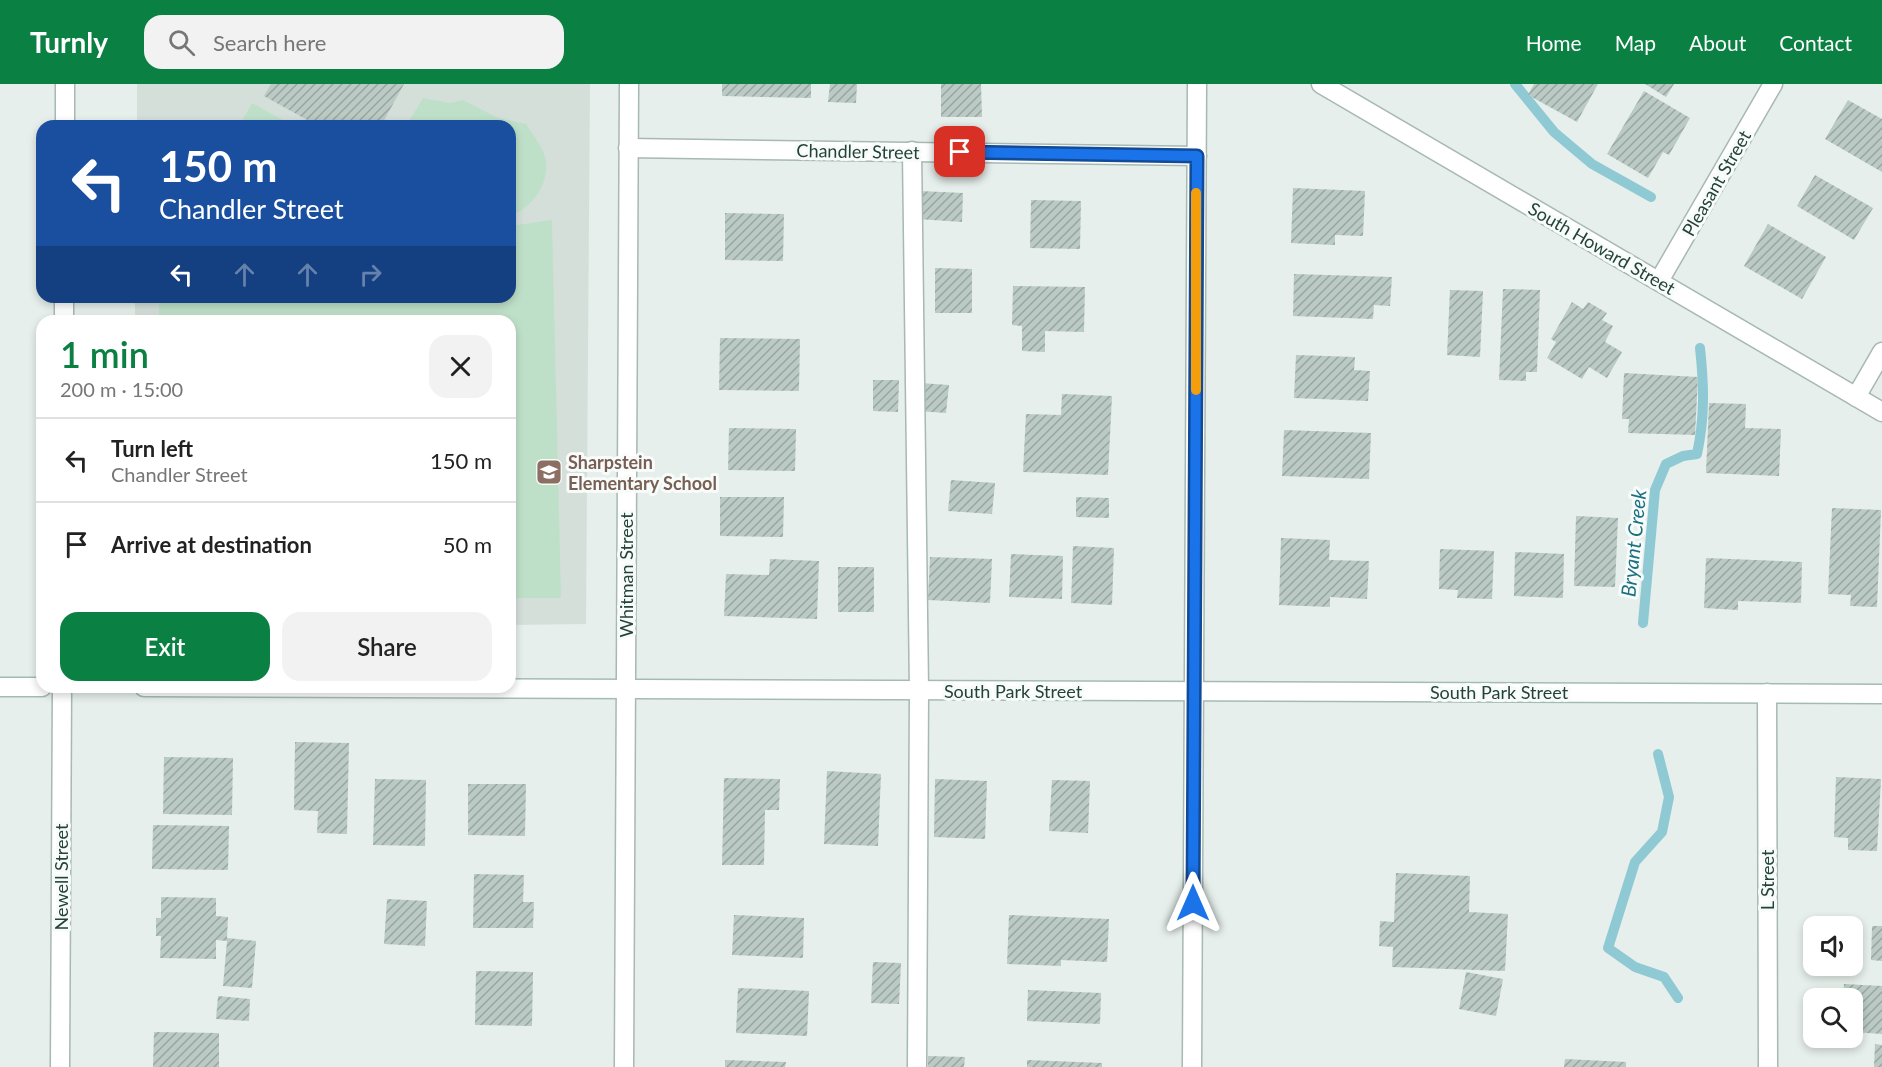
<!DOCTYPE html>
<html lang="en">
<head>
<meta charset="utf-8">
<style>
  :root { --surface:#fff; --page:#f2f2f2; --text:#222; --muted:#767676; --line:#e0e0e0; --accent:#0b8043 }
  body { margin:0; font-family:Lato,sans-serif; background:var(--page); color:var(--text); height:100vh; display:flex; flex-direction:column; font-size:22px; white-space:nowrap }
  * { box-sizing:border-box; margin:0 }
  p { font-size:20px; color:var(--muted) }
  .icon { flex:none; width:33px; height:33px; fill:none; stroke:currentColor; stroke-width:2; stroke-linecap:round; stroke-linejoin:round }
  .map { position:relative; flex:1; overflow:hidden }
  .side { position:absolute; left:36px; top:231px; width:480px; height:378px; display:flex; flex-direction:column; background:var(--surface); border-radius:18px; box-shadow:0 3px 9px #0003 }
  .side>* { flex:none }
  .banner { position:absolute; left:36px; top:36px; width:480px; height:183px; border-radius:18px; box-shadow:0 3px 9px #0003; background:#1a4fa0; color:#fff; overflow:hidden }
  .controls { position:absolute; left:1803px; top:832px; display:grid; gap:12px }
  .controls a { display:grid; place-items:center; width:60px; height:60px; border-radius:12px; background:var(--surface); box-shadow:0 3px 9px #0003; font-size:30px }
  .pin { position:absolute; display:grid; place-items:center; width:51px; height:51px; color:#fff; margin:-26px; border-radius:12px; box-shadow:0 3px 9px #0006 }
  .me { position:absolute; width:66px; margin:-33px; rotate:0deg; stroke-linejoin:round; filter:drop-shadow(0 0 4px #0008) }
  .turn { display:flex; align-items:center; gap:21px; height:126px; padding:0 24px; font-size:27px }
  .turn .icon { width:78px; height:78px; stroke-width:2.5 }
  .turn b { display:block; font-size:42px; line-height:51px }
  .lanes { display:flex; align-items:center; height:57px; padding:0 24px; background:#0003; justify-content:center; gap:30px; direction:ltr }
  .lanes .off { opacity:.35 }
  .round { display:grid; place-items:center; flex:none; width:63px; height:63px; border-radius:18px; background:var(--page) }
  .summary { display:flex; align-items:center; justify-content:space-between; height:102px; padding:0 24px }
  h1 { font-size:36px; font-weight:600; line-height:45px; color:var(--accent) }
  .action { display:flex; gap:12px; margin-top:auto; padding:12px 24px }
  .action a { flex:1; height:69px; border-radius:18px; background:var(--accent); color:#fff; font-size:24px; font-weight:600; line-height:69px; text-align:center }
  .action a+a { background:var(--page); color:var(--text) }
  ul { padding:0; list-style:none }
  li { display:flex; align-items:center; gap:18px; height:84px; padding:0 24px; border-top:2px solid var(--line) }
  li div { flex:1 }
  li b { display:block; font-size:22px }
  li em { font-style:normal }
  header { display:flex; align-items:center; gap:36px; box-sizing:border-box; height:84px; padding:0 30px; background:var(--accent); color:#fff }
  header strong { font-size:28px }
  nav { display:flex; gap:33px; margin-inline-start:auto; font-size:21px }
  .search { width:420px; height:54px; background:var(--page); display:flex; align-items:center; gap:15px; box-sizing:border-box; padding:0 21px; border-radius:18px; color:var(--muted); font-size:22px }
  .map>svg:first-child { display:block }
  .built { fill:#d4dfda }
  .green { fill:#bfe0c8 }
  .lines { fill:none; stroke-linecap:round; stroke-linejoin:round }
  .stream { stroke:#8ec9d4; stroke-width:10 }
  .building { fill:url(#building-hatch) }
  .lane-casing { stroke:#a8b8b2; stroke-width:21 }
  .street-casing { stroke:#a8b8b2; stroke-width:21 }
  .secondary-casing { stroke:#a4bbb3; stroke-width:21 }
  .lane { stroke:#fff; stroke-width:18 }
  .street { stroke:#fff; stroke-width:18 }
  .secondary { stroke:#fff; stroke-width:18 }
  .route-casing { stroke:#114b97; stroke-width:15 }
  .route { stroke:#1a73e8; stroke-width:10 }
  .slow { stroke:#f59e0b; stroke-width:10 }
  .labels { text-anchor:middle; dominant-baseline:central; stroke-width:6; stroke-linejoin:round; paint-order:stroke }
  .street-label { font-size:18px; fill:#24423a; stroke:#f7fbf9 }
  .education-label { font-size:18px; font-weight:bold; fill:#785e54; stroke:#f7fbf9; text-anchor:start }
  .water-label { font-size:20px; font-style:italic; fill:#1c6f80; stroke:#f7fbf9 }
</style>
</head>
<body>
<header>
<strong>Turnly</strong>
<div class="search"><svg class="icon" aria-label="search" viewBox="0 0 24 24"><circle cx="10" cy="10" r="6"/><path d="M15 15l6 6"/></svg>Search here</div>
<nav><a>Home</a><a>Map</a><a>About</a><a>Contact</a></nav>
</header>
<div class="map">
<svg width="1882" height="983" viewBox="0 0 1882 983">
  <defs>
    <pattern id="building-hatch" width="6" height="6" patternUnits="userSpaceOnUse" patternTransform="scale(1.5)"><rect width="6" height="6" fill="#bbcac4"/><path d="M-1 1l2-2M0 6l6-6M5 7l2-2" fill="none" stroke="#98a6a0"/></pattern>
  </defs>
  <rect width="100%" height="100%" fill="#e6efeb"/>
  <polygon class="built" points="137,0 590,0 586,540 510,541 510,237 135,237 135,213 510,213 510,42 137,42"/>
  <g class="green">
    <path d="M423,14L450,19L463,16L498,34L526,40C533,51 544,64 546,77C549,101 531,125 510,132V42H406Z"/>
    <polygon points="252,19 293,42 239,42"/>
    <polygon points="552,136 561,514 510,514 510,237 159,237 159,213 510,213 510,142"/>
  </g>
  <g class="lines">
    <g class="stream">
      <polyline points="1515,0 1554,48 1592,80 1651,113"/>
      <path d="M1643,539L1655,406L1666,380L1683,372L1697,370C1705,333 1704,301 1700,264"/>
      <polyline points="1658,670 1669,713 1662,748 1635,778 1608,864 1635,883 1664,893 1678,914"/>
    </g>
  </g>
  <g class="building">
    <polygon points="271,0 404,0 381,42 318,42 264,12"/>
    <polygon points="722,0 811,0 811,14 722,12"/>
    <polygon points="830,0 857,0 856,19 828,18"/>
    <polygon points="941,0 981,0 982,33 941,33"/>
    <polygon points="1534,0 1598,0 1577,38 1528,11"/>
    <polygon points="1645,0 1674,0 1666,13"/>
    <polygon points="1644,7 1690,34 1669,71 1663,68 1648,94 1607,70"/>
    <polygon points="1848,16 1882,35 1882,88 1825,55"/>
    <polygon points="1815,91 1873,124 1854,156 1797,122"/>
    <polygon points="1293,104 1365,107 1363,152 1335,151 1335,161 1291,159"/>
    <polygon points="920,107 963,109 962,138 918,135"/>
    <polygon points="1031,116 1081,117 1080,165 1030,164"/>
    <polygon points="725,129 784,130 783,177 725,176"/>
    <polygon points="1768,140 1826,173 1802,215 1744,182"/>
    <polygon points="935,184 972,185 972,229 935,229"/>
    <polygon points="1294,190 1392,193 1390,222 1374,221 1373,235 1293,232"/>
    <polygon points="1013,202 1085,203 1084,248 1045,247 1045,268 1022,267 1022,242 1012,241"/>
    <polygon points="1503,205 1540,206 1537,288 1526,288 1526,297 1499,296"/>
    <polygon points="1450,206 1483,207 1480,273 1447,271"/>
    <polygon points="1572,218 1583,225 1588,218 1607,229 1602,236 1613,242 1605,258 1622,268 1607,294 1589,283 1582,295 1547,274 1556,258 1551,255"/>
    <polygon points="720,254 800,255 799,307 719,306"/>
    <polygon points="1296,271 1355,273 1354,286 1370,287 1368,317 1294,314"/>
    <polygon points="1624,289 1698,293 1695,351 1628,349 1629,335 1622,335"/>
    <polygon points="873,296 899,296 898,328 873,327"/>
    <polygon points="920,299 949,301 946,329 918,327"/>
    <polygon points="1062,310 1112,312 1108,391 1023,388 1026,330 1061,331"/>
    <polygon points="1709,319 1746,320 1745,344 1781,345 1779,392 1706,389"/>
    <polygon points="729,344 796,345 795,387 728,386"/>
    <polygon points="1284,346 1371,349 1369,395 1282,392"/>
    <polygon points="951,396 995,399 992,430 948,427"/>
    <polygon points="720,413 784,413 783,453 720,452"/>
    <polygon points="1076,413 1109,414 1109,434 1076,433"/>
    <polygon points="1832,424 1881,426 1877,523 1850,522 1851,511 1828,510"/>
    <polygon points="1576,432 1618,434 1615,503 1574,502"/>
    <polygon points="1281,454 1330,456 1329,476 1369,477 1367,515 1330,513 1330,523 1279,521"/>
    <polygon points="1073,462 1114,464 1112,521 1071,519"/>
    <polygon points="1440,465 1494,467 1492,515 1457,514 1458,506 1439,505"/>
    <polygon points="1515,468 1564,470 1563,514 1514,512"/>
    <polygon points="1011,470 1063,472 1062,515 1009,513"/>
    <polygon points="930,473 992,475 990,519 928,516"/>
    <polygon points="1706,474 1802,478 1801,519 1738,517 1738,526 1704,524"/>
    <polygon points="770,475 819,477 817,535 724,532 726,490 769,491"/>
    <rect x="838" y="483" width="36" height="45"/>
    <polygon points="295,658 349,659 347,750 317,749 318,727 294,726"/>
    <polygon points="164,673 233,674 232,731 163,730"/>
    <polygon points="827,687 881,690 878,762 824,760"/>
    <polygon points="1836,693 1881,695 1877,767 1848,766 1848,754 1834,753"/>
    <polygon points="724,694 780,695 779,726 765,726 764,781 722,781"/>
    <polygon points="375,695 426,696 425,762 373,761"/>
    <polygon points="935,695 987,697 985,755 934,753"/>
    <polygon points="1052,696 1090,697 1088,749 1049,747"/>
    <polygon points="468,700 526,700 525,752 468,751"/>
    <polygon points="153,741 229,742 228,786 152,785"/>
    <polygon points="1396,789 1470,792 1469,828 1508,830 1505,887 1392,883 1393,863 1379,862 1380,837 1394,838"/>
    <polygon points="474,790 524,791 523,818 534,818 533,844 473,844"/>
    <polygon points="161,813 216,814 216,832 228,833 227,854 256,857 252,904 223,902 227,857 216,856 216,875 160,874 161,852 156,852 156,834 161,834"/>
    <polygon points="387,815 427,817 425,862 384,860"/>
    <polygon points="734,831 804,834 803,874 732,871"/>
    <polygon points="1009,831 1109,835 1107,878 1061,876 1061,882 1007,880"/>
    <polygon points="1872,842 1882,842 1882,877 1871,876"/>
    <polygon points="873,878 901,879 899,920 871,919"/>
    <polygon points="476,887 533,888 532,942 475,941"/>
    <polygon points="1466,888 1503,895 1496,932 1459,925"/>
    <polygon points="1844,900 1882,902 1882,950 1852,948 1852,915 1843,915"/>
    <polygon points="738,904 809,907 807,952 736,949"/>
    <polygon points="1028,906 1101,909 1100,940 1027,937"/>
    <polygon points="218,912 250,915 249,937 216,935"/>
    <polygon points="154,948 219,949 219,983 153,983"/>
    <polygon points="1875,960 1882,961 1882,983 1874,983"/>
    <polygon points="928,972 965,973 964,983 928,983"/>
    <polygon points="1565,975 1626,978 1626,983 1564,983"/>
    <polygon points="725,976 786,978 785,983 725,983"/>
    <polygon points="1027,976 1102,979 1102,983 1027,983"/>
  </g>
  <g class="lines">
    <defs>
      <g id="lane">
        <polyline points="912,67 919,606 917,983"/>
        <polyline points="1856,313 1882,268"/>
      </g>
      <g id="street">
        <polyline points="1321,0 1882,328"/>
        <polyline points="65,42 65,0"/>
        <polyline points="628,64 1197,72"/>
        <polyline points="1659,197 1773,0"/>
        <polyline points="64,237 64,213"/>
        <polyline points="1767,609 1768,983"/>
        <polyline points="60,983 62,603"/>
        <polyline points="624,983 629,0"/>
        <polyline points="1192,983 1197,0"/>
      </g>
      <g id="secondary">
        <polyline points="0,603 42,603"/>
        <polyline points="144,603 1882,610"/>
      </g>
    </defs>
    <use href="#lane" class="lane-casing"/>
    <use href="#street" class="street-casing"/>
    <use href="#secondary" class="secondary-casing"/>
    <use href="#lane" class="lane"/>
    <use href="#street" class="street"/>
    <use href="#secondary" class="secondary"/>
  </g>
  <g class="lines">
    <defs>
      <polyline id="route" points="960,68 1197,72 1193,819"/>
    </defs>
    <use href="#route" class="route-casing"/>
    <use href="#route" class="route"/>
    <polyline class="slow" points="1196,306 1196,109"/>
  </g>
  <defs>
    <symbol id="school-square" viewBox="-11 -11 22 22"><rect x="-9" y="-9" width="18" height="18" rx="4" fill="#8d6e63" stroke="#f7fbf9"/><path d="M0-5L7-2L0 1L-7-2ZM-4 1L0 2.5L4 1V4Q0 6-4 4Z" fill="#fff"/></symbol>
  </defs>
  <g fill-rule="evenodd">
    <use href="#school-square" x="534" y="373" width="30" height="30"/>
  </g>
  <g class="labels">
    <g class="street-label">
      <text transform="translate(858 67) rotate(1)">Chandler Street</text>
      <text transform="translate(1716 99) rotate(-60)">Pleasant Street</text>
      <text transform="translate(1602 164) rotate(30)">South Howard Street</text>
      <text transform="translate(626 491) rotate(-90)">Whitman Street</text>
      <text x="1013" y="607">South Park Street</text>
      <text x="1499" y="608">South Park Street</text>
      <text transform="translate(61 793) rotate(-90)">Newell Street</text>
      <text transform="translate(1767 796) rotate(-90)">L Street</text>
    </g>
    <g class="education-label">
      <text x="568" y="378">Sharpstein<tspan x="568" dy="21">Elementary School</tspan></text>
    </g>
    <g class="water-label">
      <text transform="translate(1633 459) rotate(-84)">Bryant Creek</text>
    </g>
  </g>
</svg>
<div class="controls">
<a><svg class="icon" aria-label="sound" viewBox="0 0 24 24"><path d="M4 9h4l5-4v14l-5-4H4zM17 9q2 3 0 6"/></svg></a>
<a><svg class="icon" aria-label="search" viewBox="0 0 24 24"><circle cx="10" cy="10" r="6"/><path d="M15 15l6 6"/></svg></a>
</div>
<div class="pin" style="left:960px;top:68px;background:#d93025"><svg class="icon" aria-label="arrive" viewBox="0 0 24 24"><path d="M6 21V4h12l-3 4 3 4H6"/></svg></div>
<svg class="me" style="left:1193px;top:819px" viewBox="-20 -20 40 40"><path d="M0-17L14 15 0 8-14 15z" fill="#1a73e8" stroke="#fff" stroke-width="4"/></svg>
<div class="banner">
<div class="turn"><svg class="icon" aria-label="left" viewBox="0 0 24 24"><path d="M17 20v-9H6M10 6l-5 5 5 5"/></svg><div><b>150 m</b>Chandler Street</div></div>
<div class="lanes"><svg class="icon" aria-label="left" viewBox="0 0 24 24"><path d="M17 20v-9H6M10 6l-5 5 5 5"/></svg><svg class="icon off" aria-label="ahead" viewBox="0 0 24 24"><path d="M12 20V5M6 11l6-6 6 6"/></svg><svg class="icon off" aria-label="ahead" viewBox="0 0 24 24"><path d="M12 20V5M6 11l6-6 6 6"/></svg><svg class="icon off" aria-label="right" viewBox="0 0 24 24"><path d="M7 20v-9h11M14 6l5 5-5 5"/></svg></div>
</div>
<section class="side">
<div class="summary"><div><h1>1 min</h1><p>200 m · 15:00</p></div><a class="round"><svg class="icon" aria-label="close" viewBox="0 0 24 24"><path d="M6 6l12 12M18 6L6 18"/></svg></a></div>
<ul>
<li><svg class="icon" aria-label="left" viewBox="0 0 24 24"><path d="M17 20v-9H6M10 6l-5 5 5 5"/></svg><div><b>Turn left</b><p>Chandler Street</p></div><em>150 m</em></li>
<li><svg class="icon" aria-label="arrive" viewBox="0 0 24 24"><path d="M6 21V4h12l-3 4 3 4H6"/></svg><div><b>Arrive at destination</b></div><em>50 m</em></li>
</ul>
<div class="action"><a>Exit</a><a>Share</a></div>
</section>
</div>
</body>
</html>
